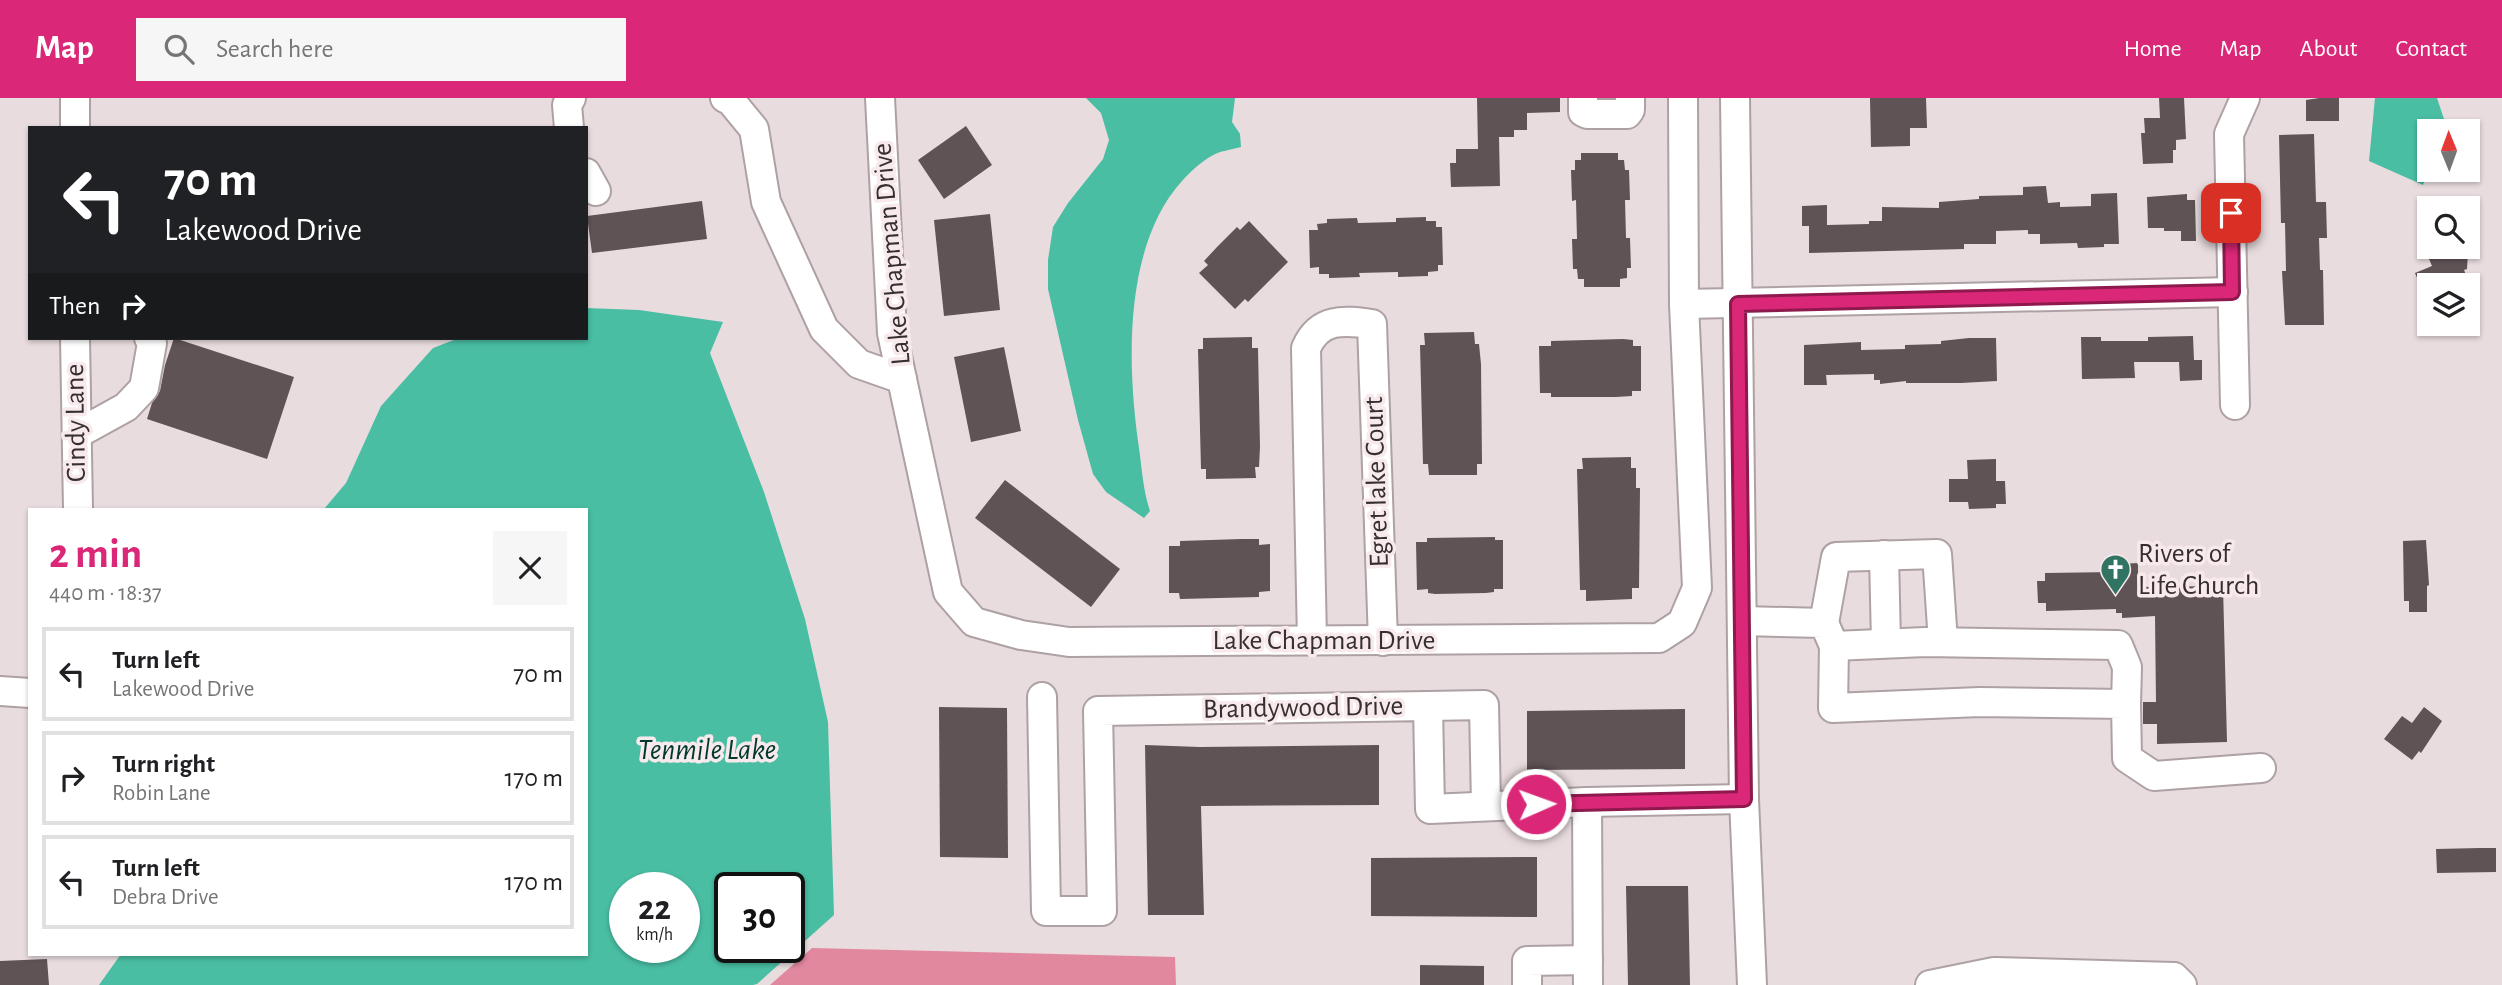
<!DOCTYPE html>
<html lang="en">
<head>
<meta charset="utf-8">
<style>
  :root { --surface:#fff; --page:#f6f6f6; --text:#202124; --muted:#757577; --line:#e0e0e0; --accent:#db2777 }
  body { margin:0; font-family:"Alegreya Sans",sans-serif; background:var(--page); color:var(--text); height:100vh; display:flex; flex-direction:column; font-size:26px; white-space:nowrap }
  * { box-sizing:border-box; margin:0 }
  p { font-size:23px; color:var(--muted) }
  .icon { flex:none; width:38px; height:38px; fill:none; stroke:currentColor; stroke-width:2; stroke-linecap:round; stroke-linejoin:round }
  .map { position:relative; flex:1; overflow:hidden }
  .details { position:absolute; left:28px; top:410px; width:560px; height:448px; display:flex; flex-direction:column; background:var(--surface); border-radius:0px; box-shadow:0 2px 5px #0004 }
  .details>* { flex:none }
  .guide { position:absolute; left:28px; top:28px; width:560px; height:214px; border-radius:0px; box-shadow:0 2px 5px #0004; background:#202124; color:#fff; overflow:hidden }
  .needle { width:46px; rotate:359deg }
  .controls { position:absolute; left:2417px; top:21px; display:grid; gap:14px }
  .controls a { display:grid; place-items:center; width:63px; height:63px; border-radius:0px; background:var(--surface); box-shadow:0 2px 5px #0004; font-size:35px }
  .speed { position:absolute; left:609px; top:774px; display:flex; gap:14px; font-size:35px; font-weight:700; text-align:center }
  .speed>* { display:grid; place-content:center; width:91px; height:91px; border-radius:50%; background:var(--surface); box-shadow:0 2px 5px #0004; line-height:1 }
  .speed small { font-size:18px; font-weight:400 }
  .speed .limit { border:4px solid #111; border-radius:10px; background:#fff; color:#111 }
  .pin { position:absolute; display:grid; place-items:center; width:60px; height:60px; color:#fff; margin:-30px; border-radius:14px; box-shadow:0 4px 10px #0006 }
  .me { position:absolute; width:77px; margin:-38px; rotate:88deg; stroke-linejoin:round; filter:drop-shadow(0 0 5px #0008) }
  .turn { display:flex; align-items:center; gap:24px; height:147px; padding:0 21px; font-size:32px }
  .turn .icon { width:91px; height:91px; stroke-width:2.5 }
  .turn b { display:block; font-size:49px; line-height:60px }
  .then { display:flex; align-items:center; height:66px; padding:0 21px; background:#0003; gap:14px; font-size:26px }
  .round { display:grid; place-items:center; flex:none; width:74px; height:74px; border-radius:0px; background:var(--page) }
  .headline { display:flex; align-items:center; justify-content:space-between; height:119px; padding:0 21px }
  h1 { font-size:42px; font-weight:700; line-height:52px; color:var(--accent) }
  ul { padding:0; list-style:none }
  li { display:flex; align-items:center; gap:21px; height:94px; margin:0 14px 10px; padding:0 7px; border:4px solid var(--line); border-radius:0px }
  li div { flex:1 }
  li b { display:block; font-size:26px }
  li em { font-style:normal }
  header { display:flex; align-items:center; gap:42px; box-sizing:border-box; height:98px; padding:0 35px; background:var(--accent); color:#fff }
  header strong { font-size:33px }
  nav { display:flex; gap:38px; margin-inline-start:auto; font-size:24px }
  .search { width:490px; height:63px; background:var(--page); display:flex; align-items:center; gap:18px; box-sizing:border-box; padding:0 24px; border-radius:0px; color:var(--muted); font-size:26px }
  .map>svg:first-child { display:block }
  .forest { fill:#e1889f }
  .water { fill:#49bea3; fill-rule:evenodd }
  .building { fill:#5f5356 }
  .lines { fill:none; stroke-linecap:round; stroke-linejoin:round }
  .minor-casing { stroke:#aea1a3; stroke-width:32 }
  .minor { stroke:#fff; stroke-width:28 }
  .route-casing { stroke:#8e194d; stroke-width:18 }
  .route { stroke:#db2777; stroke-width:12 }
  .labels { text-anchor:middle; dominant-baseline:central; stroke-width:7; stroke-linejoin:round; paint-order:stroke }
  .street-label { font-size:28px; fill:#352f30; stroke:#f7e9ec }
  .poi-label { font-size:28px; fill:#352f30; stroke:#f7e9ec; text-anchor:start }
  .water-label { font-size:30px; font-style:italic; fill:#02392e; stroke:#f7e9ec }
</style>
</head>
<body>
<header>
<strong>Map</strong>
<div class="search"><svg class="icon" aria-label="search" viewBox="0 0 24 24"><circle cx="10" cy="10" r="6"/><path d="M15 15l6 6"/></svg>Search here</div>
<nav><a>Home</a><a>Map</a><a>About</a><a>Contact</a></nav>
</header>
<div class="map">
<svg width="2502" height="887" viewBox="0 0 2502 887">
  <rect width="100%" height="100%" fill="#e9dcde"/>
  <polygon class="forest" points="812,850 1175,859 1176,887 770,887"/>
  <g class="water">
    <path d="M1086,0H1235L1232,24L1240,36L1241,49C1234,51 1227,52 1220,54C1206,59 1192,72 1182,83C1123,148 1127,268 1139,350C1142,371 1143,392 1150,413L1144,420L1106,394L1093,376L1078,322L1048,191V162L1053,129L1068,105L1103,61L1109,42L1101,15Z"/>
    <polygon points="2375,0 2437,0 2446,27 2443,33 2429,33 2429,71 2423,87 2369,63"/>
    <path d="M586,210L639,212L723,224L710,255L764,394L805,521L828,624L834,817L757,886L753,887H99L121,856H586V411H324L346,385L381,308L433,250L459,240H586ZM625,789H684V849H625ZM730,789H789V849H730Z"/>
  </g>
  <g class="building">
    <polygon points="1477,0 1560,0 1560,14 1527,15 1527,32 1514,32 1514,39 1499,39 1500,88 1451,89 1450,65 1456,65 1456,51 1478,51"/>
    <polygon points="1870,0 1926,0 1927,30 1910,30 1910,48 1871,49"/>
    <polygon points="2159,0 2184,0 2186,41 2176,42 2176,52 2173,52 2173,65 2143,66 2141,35 2145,35 2144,20 2160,20"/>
    <polygon points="2319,0 2339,0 2339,23 2306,23 2306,2"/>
    <polygon points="966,28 992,67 944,101 918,62"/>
    <polygon points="2314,36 2316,104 2326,104 2327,140 2319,140 2320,172 2323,172 2324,227 2285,227 2282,173 2286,173 2285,125 2281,125 2279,37"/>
    <polygon points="1581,55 1618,55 1618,62 1624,62 1625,72 1629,72 1630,102 1625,102 1626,140 1630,140 1631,170 1627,170 1627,180 1620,181 1620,189 1584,189 1584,181 1578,181 1577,171 1573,171 1572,141 1577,141 1576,102 1572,103 1571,72 1575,72 1575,62 1581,62"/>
    <polygon points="2046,88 2048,105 2060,104 2060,109 2091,108 2091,96 2117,95 2119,146 2104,146 2104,149 2078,150 2077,145 2040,146 2040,136 2028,136 2028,132 1996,133 1996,146 1964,146 1964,151 1809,155 1809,128 1802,128 1802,108 1827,107 1827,127 1869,126 1869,123 1882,123 1882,109 1939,110 1939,104 1979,101 1979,98 2023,97 2023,89"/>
    <polygon points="2187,96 2187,102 2195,102 2196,143 2181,143 2181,133 2164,133 2164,130 2148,130 2147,99"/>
    <polygon points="702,103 707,141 592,155 587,118"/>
    <polygon points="990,116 1000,212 944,218 934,122"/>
    <polygon points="1426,119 1426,123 1436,123 1436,129 1442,129 1443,167 1438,167 1438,173 1428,174 1428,178 1398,179 1398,174 1359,175 1360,179 1329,180 1329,176 1319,176 1319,169 1310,170 1309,132 1318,132 1317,126 1327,125 1327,121 1357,120 1358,125 1396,124 1396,120"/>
    <polygon points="1249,123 1288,164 1248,204 1245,201 1235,211 1199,175 1208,167 1204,163 1217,149 1237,129 1240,132"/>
    <polygon points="2424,149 2462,149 2468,154 2467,171 2464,172 2470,187 2420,187 2415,175 2432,168"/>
    <polygon points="1474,234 1475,246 1479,246 1481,266 1482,366 1477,366 1477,377 1429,377 1428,366 1423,366 1420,247 1425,247 1424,235"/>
    <polygon points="2193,238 2194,262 2202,262 2202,282 2180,283 2179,264 2134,264 2135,280 2082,281 2081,239 2101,239 2101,243 2148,243 2148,239"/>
    <polygon points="1252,239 1252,250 1258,250 1260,349 1259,369 1255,369 1256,380 1206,381 1206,371 1201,371 1198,251 1203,251 1203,240"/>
    <polygon points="174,240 294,279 267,361 147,321 152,305 160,293 165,267"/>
    <polygon points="1969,240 1996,240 1997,283 1961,285 1906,285 1906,283 1880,286 1880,282 1874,282 1874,276 1826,277 1827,287 1804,287 1804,247 1861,244 1861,252 1905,251 1905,247 1941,246 1941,243"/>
    <polygon points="1623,241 1633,242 1633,248 1641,248 1641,293 1632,293 1632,298 1616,299 1551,299 1551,295 1540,295 1539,248 1551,248 1551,243"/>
    <polygon points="1004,249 1021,333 971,344 954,259"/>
    <polygon points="1631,359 1631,370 1636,370 1636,390 1640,390 1639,490 1632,490 1632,501 1586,503 1586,492 1580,492 1577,371 1583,371 1582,360"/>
    <polygon points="1996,361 1996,383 2005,383 2006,406 1996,406 1996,410 1969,411 1968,404 1949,404 1949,381 1968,381 1967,362"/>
    <polygon points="1005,382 1120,471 1091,509 975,420"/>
    <polygon points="1495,439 1495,442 1503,442 1503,491 1494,491 1494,494 1486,495 1435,496 1428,495 1428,491 1417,492 1416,444 1427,444 1427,440"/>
    <polygon points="1241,441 1259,441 1259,447 1270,446 1270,493 1259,494 1259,499 1180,501 1179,495 1169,495 1169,448 1180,448 1180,443"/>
    <polygon points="2426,442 2429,487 2427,488 2427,514 2409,514 2409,503 2404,503 2403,443"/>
    <polygon points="2138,465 2138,489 2223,488 2227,644 2157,646 2157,626 2143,626 2143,604 2156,604 2155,518 2122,520 2122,515 2116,515 2116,511 2046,513 2046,505 2038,505 2037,483 2045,483 2045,475 2115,474 2115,470 2121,470 2120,466"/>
    <polygon points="939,609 1007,610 1008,760 940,759"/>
    <polygon points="2424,609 2442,623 2421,655 2419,653 2412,662 2384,641 2402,618 2412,625"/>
    <polygon points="1685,611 1685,671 1527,672 1527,613"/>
    <polygon points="1145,647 1200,649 1379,647 1379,707 1201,708 1204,817 1148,817"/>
    <polygon points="2480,750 2496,750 2496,774 2437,775 2436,751"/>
    <polygon points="1537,759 1537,819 1371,818 1371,760"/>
    <polygon points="1626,788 1688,788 1690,887 1628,887"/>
    <polygon points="47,861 49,887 0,887 0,863"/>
    <polygon points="1420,867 1484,868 1484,887 1420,887"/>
  </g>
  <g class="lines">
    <defs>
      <g id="minor">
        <polyline points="725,0 731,3 754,31 766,104 824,231 859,266 902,281"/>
        <polyline points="880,0 892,235 948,494 974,524 1021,537 1069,544 1659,540 1682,525 1697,490 1684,206 1683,0"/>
        <polyline points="1583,0 1583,14 1587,16 1627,16 1630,12 1630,0"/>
        <polyline points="1735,0 1744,701 1752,887"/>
        <polyline points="75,30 75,0"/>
        <polyline points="569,30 567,7 571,0"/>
        <polyline points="586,75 596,93"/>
        <polyline points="1684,206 2233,194"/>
        <polyline points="75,240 78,411"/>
        <polyline points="2235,307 2229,36 2245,0"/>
        <polyline points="77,336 126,309 144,290 152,245 149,240"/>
        <polyline points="1884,457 1886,545"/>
        <polyline points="1742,523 1824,525 1834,548 1833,610 1980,604 2126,606 2127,660 2154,678 2261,670"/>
        <polyline points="1824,525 1836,459 1937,456 1943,544"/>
        <path d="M1312,543L1306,250C1319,220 1343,222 1372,226L1383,543"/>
        <polyline points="1834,548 1925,544 2118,547 2127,569 2126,606"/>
        <polyline points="0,593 30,595"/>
        <polyline points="1042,599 1046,813 1102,813 1098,613 1428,608 1430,711 1587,704 1744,701"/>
        <polyline points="1428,608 1484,607 1486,708"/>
        <polyline points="1587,704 1588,887"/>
        <polyline points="1527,887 1527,863 1588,862"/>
        <polyline points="1930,887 1994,874 2174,879 2182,887"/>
      </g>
    </defs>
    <use href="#minor" class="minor-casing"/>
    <use href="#minor" class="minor"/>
  </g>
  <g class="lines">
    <defs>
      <polyline id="route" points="1536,706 1744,701 1738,206 2232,194 2231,115"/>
    </defs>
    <use href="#route" class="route-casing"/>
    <use href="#route" class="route"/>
  </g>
  <defs>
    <symbol id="church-pin" viewBox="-11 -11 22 30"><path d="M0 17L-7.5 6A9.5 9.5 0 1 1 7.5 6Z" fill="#327464" stroke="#f7e9ec"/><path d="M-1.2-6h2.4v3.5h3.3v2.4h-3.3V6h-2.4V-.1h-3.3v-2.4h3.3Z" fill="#fff"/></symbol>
  </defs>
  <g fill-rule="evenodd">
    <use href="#church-pin" x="2098" y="454" width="35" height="47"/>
  </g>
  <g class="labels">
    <g class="street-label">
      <text transform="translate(892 156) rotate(-95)">Lake Chapman Drive</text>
      <text transform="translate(76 325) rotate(-91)">Cindy Lane</text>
      <text transform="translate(1377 384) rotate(-92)">Egret lake Court</text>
      <text x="1324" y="543">Lake Chapman Drive</text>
      <text transform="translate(1303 610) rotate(-1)">Brandywood Drive</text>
    </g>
    <g class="poi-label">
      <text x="2138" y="456">Rivers of<tspan x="2138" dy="32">Life Church</tspan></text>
    </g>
    <g class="water-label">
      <text x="707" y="652">Tenmile Lake</text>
    </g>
  </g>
</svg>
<div class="controls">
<a><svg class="needle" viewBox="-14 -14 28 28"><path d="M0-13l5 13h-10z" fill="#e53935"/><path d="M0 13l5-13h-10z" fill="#757577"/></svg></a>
<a><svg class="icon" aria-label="search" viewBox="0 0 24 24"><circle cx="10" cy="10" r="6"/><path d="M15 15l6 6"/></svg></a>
<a><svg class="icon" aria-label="layers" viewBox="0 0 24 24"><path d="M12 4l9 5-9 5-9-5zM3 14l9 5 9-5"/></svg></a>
</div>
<div class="speed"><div>22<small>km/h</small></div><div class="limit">30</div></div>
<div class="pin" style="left:2231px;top:115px;background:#d93025"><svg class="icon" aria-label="arrive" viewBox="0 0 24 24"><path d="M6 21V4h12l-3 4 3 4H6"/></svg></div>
<svg class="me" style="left:1536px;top:706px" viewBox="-20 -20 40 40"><circle r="17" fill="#db2777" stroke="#fff" stroke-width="3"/><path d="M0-11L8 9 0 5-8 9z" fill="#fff"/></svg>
<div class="guide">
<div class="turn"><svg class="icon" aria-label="left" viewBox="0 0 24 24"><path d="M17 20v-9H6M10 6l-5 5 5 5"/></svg><div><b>70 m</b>Lakewood Drive</div></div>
<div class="then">Then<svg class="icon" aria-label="right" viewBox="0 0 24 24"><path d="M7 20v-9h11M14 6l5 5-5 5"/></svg></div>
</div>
<section class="details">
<div class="headline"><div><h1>2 min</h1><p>440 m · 18:37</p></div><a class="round"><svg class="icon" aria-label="close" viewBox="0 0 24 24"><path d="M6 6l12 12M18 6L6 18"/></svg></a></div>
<ul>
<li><svg class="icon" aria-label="left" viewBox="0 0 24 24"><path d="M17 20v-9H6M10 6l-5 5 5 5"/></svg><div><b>Turn left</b><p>Lakewood Drive</p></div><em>70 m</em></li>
<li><svg class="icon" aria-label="right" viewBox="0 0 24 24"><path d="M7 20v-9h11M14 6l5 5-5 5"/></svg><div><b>Turn right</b><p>Robin Lane</p></div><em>170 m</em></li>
<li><svg class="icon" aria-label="left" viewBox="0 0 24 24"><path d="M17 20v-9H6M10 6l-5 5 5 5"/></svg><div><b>Turn left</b><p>Debra Drive</p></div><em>170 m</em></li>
</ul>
</section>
</div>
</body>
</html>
